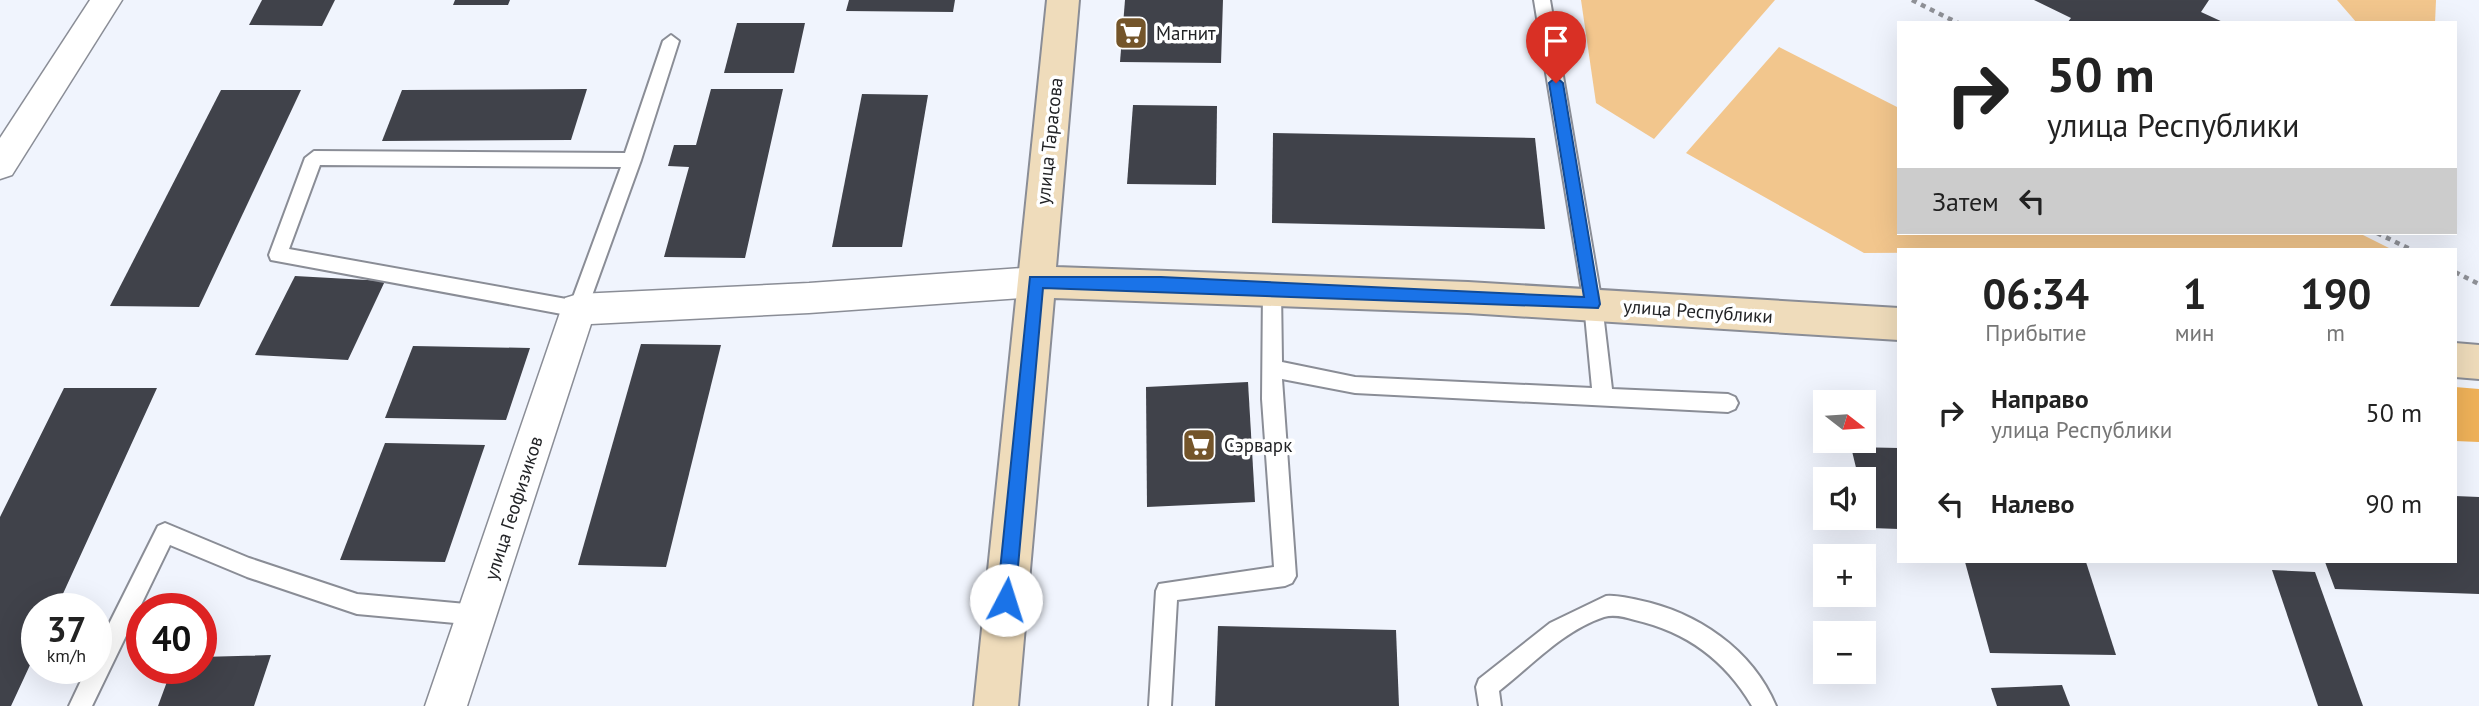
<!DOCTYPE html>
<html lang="ru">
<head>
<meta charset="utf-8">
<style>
  :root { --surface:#fff; --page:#f6f6f6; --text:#222; --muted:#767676 }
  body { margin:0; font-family:"PT Sans",sans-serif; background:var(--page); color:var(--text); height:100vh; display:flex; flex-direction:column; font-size:26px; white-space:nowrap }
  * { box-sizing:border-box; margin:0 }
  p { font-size:23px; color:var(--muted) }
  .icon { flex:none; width:38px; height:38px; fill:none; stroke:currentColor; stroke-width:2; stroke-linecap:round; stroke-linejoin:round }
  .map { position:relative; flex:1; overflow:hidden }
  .details { position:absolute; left:1897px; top:248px; width:560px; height:315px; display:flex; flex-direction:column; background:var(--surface); border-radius:0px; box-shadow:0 7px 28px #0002 }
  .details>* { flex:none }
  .banner { position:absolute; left:1897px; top:21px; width:560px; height:214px; border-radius:0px; box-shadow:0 7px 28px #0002; background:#fff; color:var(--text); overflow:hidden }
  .needle { width:46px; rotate:107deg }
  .fabs { position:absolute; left:1813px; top:390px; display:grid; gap:14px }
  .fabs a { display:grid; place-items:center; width:63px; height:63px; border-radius:0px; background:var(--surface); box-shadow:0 7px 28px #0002; font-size:35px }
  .speed { position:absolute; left:21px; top:593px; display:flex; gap:14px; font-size:35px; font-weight:700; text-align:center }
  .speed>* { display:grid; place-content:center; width:91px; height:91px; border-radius:50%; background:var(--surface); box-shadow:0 7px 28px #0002; line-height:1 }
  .speed small { font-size:18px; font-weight:400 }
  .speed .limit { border:10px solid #d22; background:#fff; color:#111 }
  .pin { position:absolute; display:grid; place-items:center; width:60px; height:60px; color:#fff; margin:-72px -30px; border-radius:50% 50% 50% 0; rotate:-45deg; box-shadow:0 0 7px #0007 }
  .pin .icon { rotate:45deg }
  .me { position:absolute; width:77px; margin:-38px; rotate:5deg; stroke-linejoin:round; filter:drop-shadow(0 0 5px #0008) }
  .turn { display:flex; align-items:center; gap:24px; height:147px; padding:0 35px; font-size:32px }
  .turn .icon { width:91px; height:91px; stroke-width:2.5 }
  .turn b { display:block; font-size:49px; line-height:60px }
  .then { display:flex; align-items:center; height:66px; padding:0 35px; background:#0003; gap:14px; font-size:26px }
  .eta { display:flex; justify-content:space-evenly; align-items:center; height:119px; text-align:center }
  .eta b { font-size:42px; font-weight:600; line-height:49px }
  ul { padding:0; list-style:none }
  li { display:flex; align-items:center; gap:21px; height:91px; padding:0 35px }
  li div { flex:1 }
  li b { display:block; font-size:26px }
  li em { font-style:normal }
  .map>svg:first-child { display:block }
  .green { fill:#f2c68d }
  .forest { fill:#f0b259 }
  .building { fill:#40424a }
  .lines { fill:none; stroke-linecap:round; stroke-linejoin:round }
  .lane-casing { stroke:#8a8d96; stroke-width:4 }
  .street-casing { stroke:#8a8d96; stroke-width:3 }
  .secondary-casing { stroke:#8a8d96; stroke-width:4 }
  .path { stroke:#8f9197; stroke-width:4.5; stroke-dasharray:5 5; stroke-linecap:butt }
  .lane { fill:#fff; fill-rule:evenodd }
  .street { fill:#fff; fill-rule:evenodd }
  .secondary { fill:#efdcbb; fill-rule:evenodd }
  .route { fill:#1a73e8; stroke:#114b97; stroke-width:2 }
  .labels { text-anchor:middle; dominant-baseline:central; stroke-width:7; stroke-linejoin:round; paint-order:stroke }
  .poi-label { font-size:19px; fill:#222326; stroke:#fff; text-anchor:start }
  .street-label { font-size:19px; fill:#222326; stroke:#fff }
</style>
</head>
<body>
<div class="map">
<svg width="2479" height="706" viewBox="0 0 2479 706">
  <rect width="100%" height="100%" fill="#f0f4fd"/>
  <g class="green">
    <polygon points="1581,0 1775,0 1654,139 1596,103"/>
    <polygon points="2337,0 2436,0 2435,23 2357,23"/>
    <polygon points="1779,47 1899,108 1899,233 2359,233 2393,250 1864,253 1686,153"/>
  </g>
  <polygon class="forest" points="2455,387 2479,389 2479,442 2455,441"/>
  <g class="building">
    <polygon points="262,0 335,0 322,26 249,25"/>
    <polygon points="455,0 510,0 508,5 453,5"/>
    <polygon points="849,0 955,0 953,12 846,11"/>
    <polygon points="1125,0 1223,0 1221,63 1120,62"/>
    <polygon points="2034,0 2209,0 2201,12 2225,23 2067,23 2071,18"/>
    <polygon points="737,23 805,23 794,73 724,73"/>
    <polygon points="587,89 571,140 382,141 402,90"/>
    <polygon points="711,89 783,89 745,258 664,257 689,167 668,166 674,145 696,145"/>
    <polygon points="221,90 301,90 199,307 110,306"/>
    <polygon points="862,94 928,95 902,247 832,247"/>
    <polygon points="1133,105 1217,106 1216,185 1127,184"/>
    <polygon points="1273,133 1535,138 1545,229 1272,223"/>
    <polygon points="295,276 385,281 348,360 255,355"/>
    <polygon points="641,344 721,345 666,567 578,565"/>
    <polygon points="413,346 530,348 506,420 385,418"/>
    <polygon points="1248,382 1255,502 1147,507 1146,387"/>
    <polygon points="64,388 157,388 56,609 37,609 37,650 11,706 0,706 0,517"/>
    <polygon points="385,443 485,445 445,562 340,560"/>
    <polygon points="1851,447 1899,448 1899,529 1871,528 1864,500 1864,480 1859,480"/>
    <polygon points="2455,496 2479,497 2479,594 2335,589 2325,562 2455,562"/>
    <polygon points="1965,562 2086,562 2116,655 1990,653"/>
    <polygon points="2272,570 2315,572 2363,706 2318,706"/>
    <polygon points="1218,626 1396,630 1399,706 1215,706"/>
    <polygon points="271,655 254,706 158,706 172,668 201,668 201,657"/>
    <polygon points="2062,685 2070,706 1997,706 1991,688"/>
  </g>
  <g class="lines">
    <defs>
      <g id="lane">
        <polygon points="1534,0 1550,0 1602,304 1612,389 1728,394 1735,397 1738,403 1735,409 1728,412 1355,393 1282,379 1296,576 1292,583 1285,586 1177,600 1171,706 1149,706 1156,591 1159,584 1274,567 1262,399 1263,289 1265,283 1279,283 1281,289 1282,362 1355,377 1592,388 1584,304"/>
        <path d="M671,35L679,41L641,160L585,315L578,317L271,260L269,255L305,158L314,151L625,153L663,41ZM320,165L621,167L572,300L289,249Z"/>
        <polygon points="165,523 249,558 357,594 477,605 485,608 488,615 485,622 477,625 357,614 247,577 170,545 92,706 69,706 87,668 96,668 96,650 158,526"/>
        <path d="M1606,596C1617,595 1627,598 1638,600C1697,612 1752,649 1776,706H1752C1725,660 1687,632 1635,620C1625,617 1614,614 1604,617C1564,630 1531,666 1499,691L1501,706H1479L1476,687L1479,679L1550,623Z"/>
      </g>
      <g id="street">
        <polygon points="90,0 122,0 12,175 0,179 0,138"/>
        <polygon points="1036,267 1049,272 1054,282 1049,292 1036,297 809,313 591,324 467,706 425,706 565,298 578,294 809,283"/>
      </g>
      <g id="secondary">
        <polygon points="1047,0 1079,0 1056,267 1468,282 1899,308 1899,340 1468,313 1054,298 1018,706 974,706"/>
        <polygon points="2455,343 2479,345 2479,379 2455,377"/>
      </g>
    </defs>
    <use href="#lane" class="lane-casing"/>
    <use href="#street" class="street-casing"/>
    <use href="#secondary" class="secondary-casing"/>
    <g class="path">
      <polyline points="1912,0 1958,23"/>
      <polyline points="2377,233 2412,250"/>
      <polyline points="2455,272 2479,284"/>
    </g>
    <use href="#lane" class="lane"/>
    <use href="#street" class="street"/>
    <use href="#secondary" class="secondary"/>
  </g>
  <polygon class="route" points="1556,77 1563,83 1600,304 1598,308 1043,288 1015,600 1012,605 1006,608 1000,605 997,600 1030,277 1161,277 1584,297 1549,83"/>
  <defs>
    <symbol id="supermarket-square" viewBox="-11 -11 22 22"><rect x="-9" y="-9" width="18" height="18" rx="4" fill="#74552a" stroke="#fff"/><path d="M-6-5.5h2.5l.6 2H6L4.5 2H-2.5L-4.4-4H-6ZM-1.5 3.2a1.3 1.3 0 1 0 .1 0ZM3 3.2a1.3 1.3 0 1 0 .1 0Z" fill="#fff"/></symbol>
  </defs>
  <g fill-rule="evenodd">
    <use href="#supermarket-square" x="1112" y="14" width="38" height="38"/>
    <use href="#supermarket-square" x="1180" y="426" width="38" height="38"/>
  </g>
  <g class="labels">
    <g class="poi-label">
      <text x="1156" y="33">Магнит</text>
      <text x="1224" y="445">Сэрварк</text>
    </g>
    <g class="street-label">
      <text transform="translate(1049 141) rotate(-84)">улица Тарасова</text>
      <text transform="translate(1698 311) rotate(4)">улица Республики</text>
      <text transform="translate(513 508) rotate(-72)">улица Геофизиков</text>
    </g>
  </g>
</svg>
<div class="fabs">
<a><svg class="needle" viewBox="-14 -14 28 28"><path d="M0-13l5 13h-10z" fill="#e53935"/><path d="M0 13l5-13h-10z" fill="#767676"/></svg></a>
<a><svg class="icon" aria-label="sound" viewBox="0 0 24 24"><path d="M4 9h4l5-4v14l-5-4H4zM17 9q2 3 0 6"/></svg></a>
<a>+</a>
<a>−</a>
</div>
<div class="speed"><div>37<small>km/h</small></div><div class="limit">40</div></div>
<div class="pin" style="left:1556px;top:83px;background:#d93025"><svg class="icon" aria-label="arrive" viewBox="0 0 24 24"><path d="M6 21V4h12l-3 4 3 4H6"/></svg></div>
<svg class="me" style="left:1006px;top:600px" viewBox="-20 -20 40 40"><circle r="19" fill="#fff"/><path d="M0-13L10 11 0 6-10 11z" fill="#1a73e8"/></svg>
<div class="banner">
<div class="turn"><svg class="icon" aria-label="right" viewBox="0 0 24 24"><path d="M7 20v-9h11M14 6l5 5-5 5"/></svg><div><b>50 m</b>улица Республики</div></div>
<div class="then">Затем<svg class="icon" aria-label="left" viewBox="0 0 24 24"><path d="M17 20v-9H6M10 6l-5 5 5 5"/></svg></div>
</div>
<section class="details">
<div class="eta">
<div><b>06:34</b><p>Прибытие</p></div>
<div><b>1</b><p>мин</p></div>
<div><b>190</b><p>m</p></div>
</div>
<ul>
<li><svg class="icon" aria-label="right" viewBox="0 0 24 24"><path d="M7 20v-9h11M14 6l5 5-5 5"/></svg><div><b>Направо</b><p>улица Республики</p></div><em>50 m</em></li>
<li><svg class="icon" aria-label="left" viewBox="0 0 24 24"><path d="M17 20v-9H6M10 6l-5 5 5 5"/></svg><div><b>Налево</b></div><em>90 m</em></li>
</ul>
</section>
</div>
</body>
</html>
